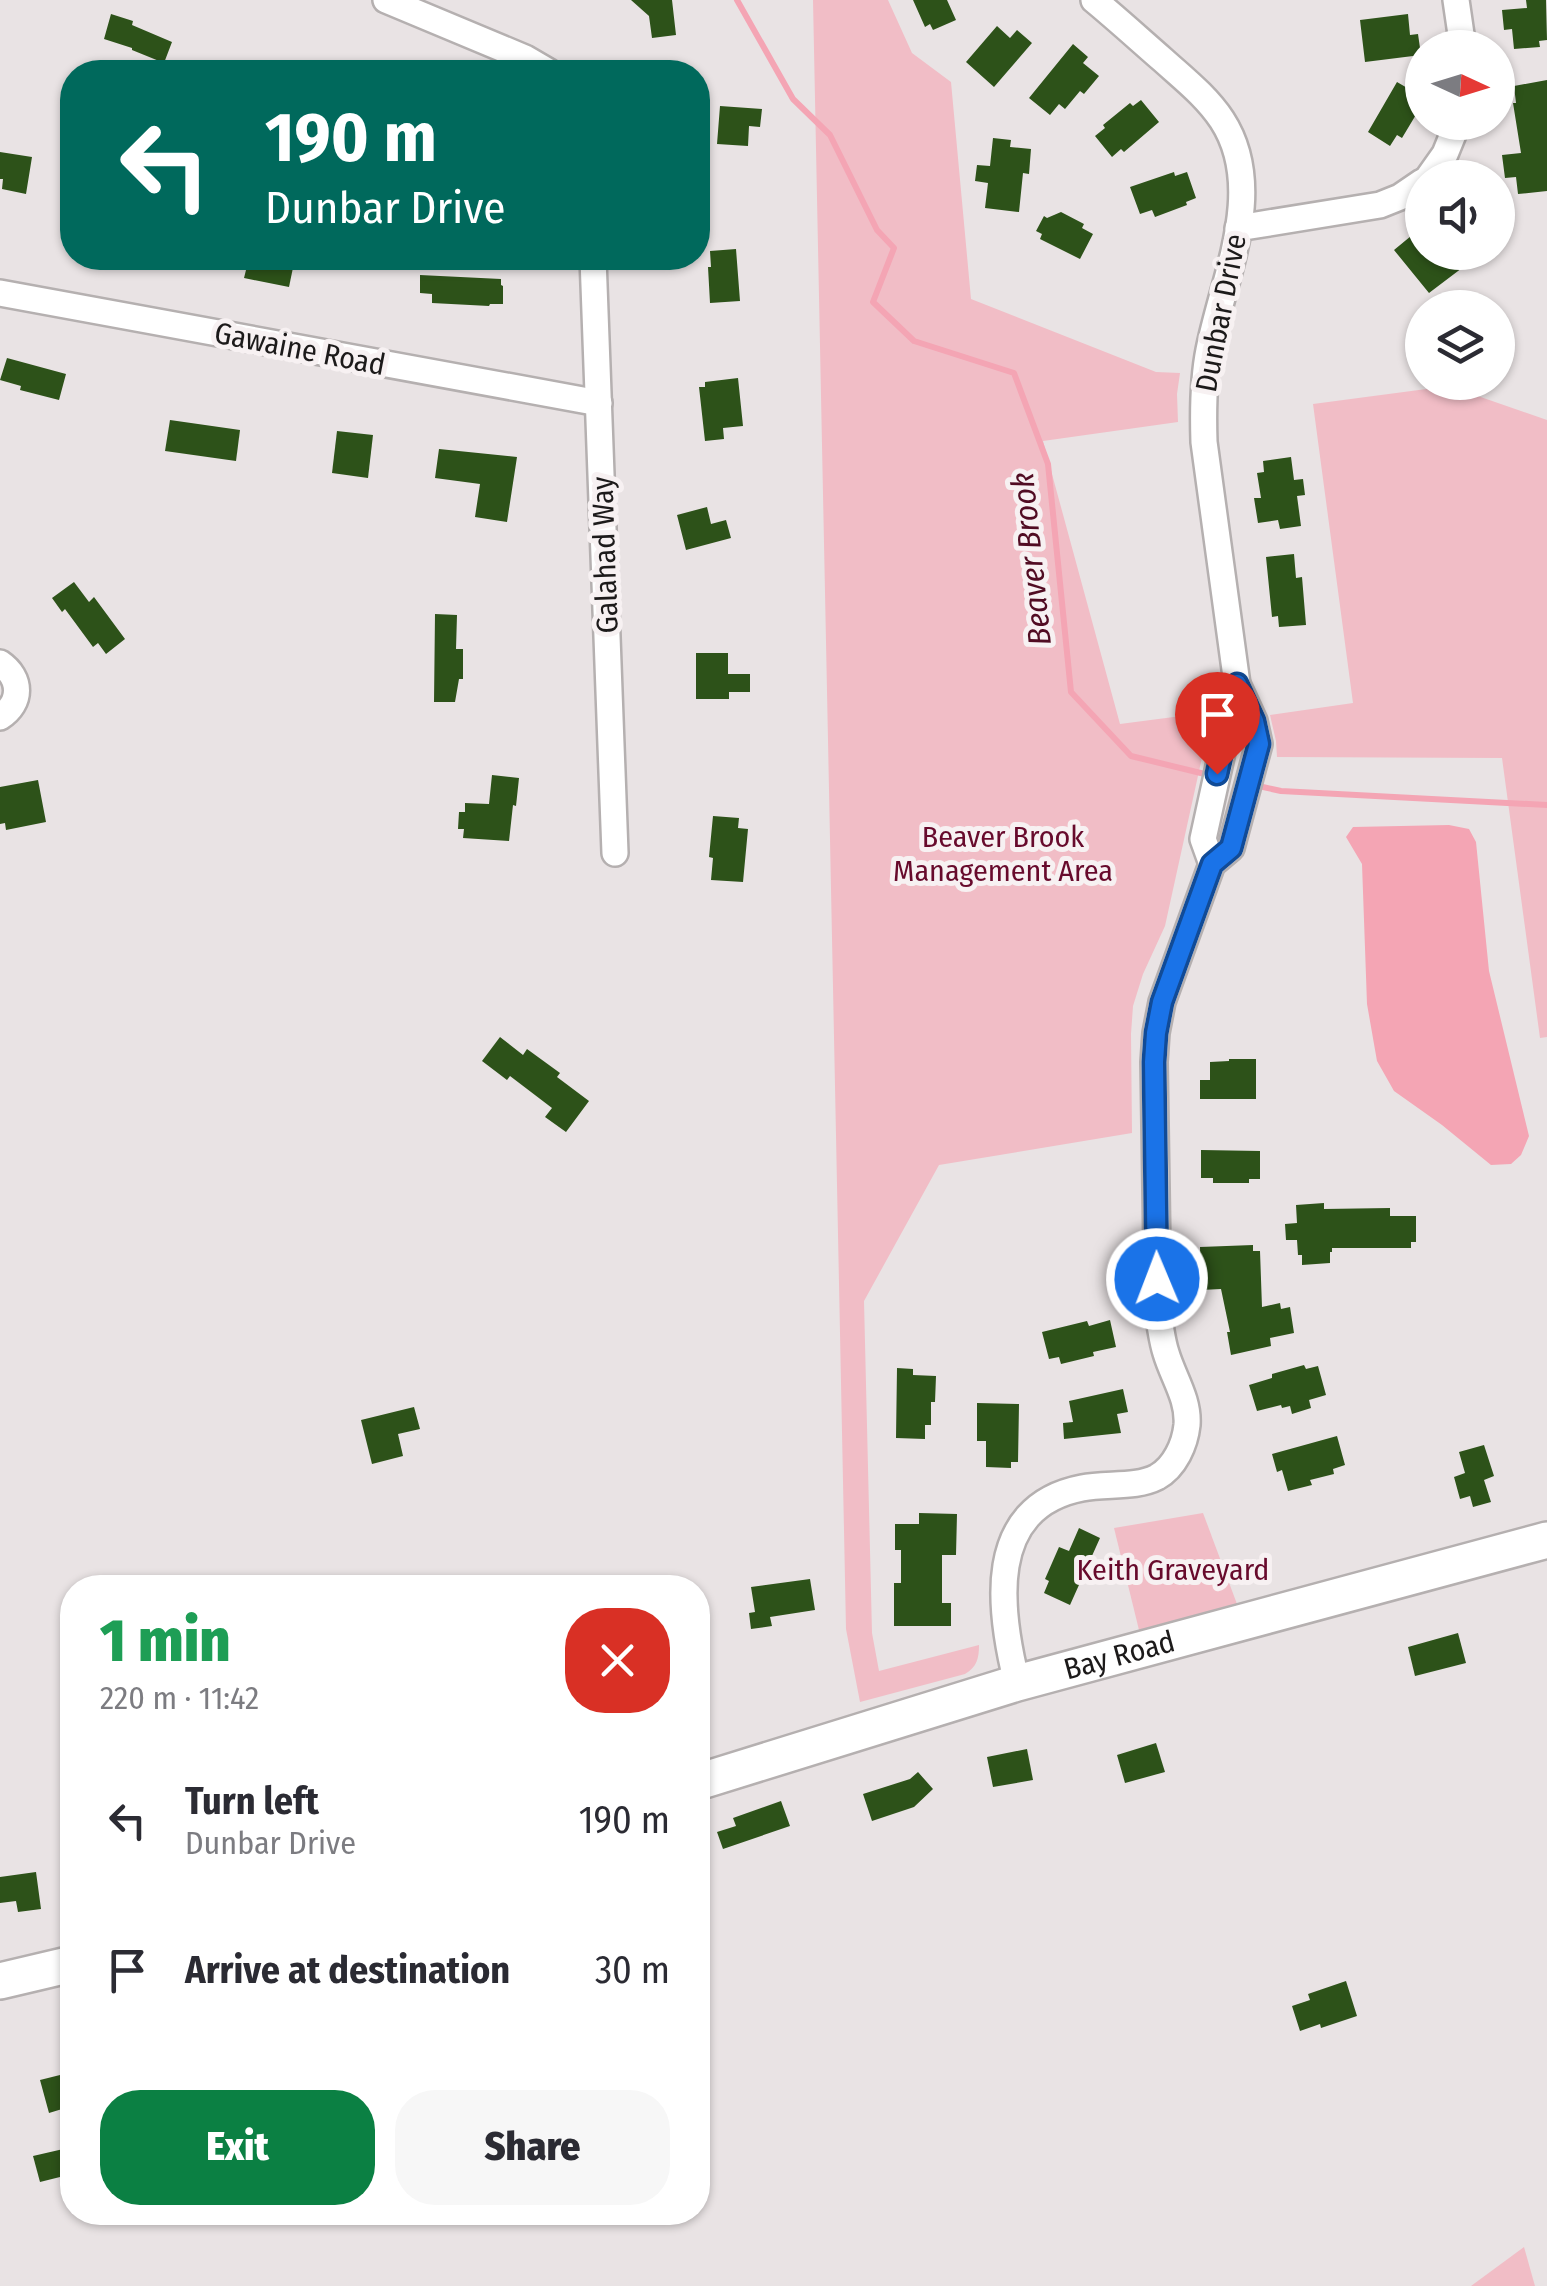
<!DOCTYPE html>
<html lang="en">
<head>
<meta charset="utf-8">
<style>
  :root { --surface:#fff; --page:#f7f7f7; --text:#2b2b33; --muted:#7c7c81; --accent:#0b8043 }
  body { margin:0; font-family:"Fira Sans Condensed",sans-serif; background:var(--page); color:var(--text); height:100vh; display:flex; flex-direction:column; font-size:38px; white-space:nowrap }
  * { box-sizing:border-box; margin:0 }
  p { font-size:32px; color:var(--muted) }
  .icon { flex:none; width:55px; height:55px; fill:none; stroke:currentColor; stroke-width:2; stroke-linecap:round; stroke-linejoin:round }
  .map { position:relative; flex:1; overflow:hidden }
  .drawer { position:absolute; left:60px; top:1575px; width:650px; height:650px; display:flex; flex-direction:column; background:var(--surface); border-radius:40px; box-shadow:0 2px 8px #0004 }
  .drawer>* { flex:none }
  .hud { position:absolute; left:60px; top:60px; width:650px; height:210px; border-radius:40px; box-shadow:0 2px 8px #0004; background:#00695c; color:#fff; overflow:hidden }
  .needle { width:65px; rotate:94deg }
  .buttons { position:absolute; left:1405px; top:30px; display:grid; gap:20px }
  .buttons a { display:grid; place-items:center; width:110px; height:110px; border-radius:50%; background:var(--surface); box-shadow:0 2px 8px #0004; font-size:50px }
  .pin { position:absolute; display:grid; place-items:center; width:85px; height:85px; color:#fff; margin:-102px -42px; border-radius:50% 50% 50% 0; rotate:-45deg; box-shadow:0 0 10px #0007 }
  .pin .icon { rotate:45deg }
  .me { position:absolute; width:110px; margin:-55px; rotate:359deg; stroke-linejoin:round; filter:drop-shadow(0 0 8px #0008) }
  .turn { display:flex; align-items:center; gap:35px; height:210px; padding:0 40px; font-size:45px }
  .turn .icon { width:130px; height:130px; stroke-width:2.5 }
  .turn b { display:block; font-size:70px; line-height:85px }
  .round { display:grid; place-items:center; flex:none; width:105px; height:105px; border-radius:40px; background:var(--page) }
  .headline { display:flex; align-items:center; justify-content:space-between; height:170px; padding:0 40px }
  h1 { font-size:60px; font-weight:800; line-height:75px; color:#1e9e55 }
  .action { display:flex; gap:20px; margin-top:auto; padding:20px 40px }
  .action a { flex:1; height:115px; border-radius:40px; background:var(--accent); color:#fff; font-size:40px; font-weight:800; line-height:115px; text-align:center }
  .action a+a { background:var(--page); color:var(--text) }
  ul { padding:0; list-style:none }
  li { display:flex; align-items:center; gap:30px; height:150px; padding:0 40px }
  li div { flex:1 }
  li b { display:block; font-size:38px }
  li em { font-style:normal }
  .map>svg:first-child { display:block }
  .green { fill:#f1bdc6 }
  .water { fill:#f4a5b4 }
  .lines { fill:none; stroke-linecap:round; stroke-linejoin:round }
  .stream { stroke:#f4a5b4; stroke-width:6 }
  .building { fill:#2d5219 }
  .minor-casing { stroke:#b5b0b0; stroke-width:30 }
  .secondary-casing { stroke:#b5b0b0; stroke-width:40 }
  .minor { stroke:#fff; stroke-width:25 }
  .secondary { stroke:#fff; stroke-width:35 }
  .route-casing { stroke:#114b97; stroke-width:25 }
  .route { stroke:#1a73e8; stroke-width:18 }
  .labels { text-anchor:middle; dominant-baseline:central; stroke-width:10; stroke-linejoin:round; paint-order:stroke }
  .street-label { font-size:30px; fill:#1c1a1a; stroke:#f7f1f2 }
  .park-label { font-size:30px; fill:#670a2c; stroke:#f7f1f2 }
  .water-label { font-size:32px; font-style:italic; fill:#510c23; stroke:#f7f1f2 }
</style>
</head>
<body>
<div class="map">
<svg width="1547" height="2286" viewBox="0 0 1547 2286">
  <rect width="100%" height="100%" fill="#e9e3e4"/>
  <g class="green">
    <path d="M813,0H888L912,53L951,82L971,299L1156,372L1180,373L1177,394L1178,422L1043,441L1120,724L1212,712L1165,926L1143,974L1133,1006L1131,1034L1132,1133L939,1165L864,1301L872,1633L879,1671L979,1645C979,1658 977,1667 965,1674L860,1702L846,1629Z"/>
    <polygon points="1449,386 1547,420 1547,1037 1540,1038 1502,758 1277,757 1276,741 1270,715 1353,703 1313,404"/>
    <polygon points="1203,1513 1237,1604 1139,1630 1114,1528"/>
    <polygon points="1524,2247 1535,2286 1471,2286"/>
  </g>
  <polygon class="water" points="1449,825 1469,829 1476,842 1489,971 1529,1136 1521,1155 1511,1164 1491,1165 1442,1125 1394,1091 1377,1061 1367,1004 1362,864 1346,837 1353,827"/>
  <g class="lines">
    <g class="stream">
      <polyline points="737,0 793,99 830,135 877,230 894,248 873,302 914,341 1014,373 1048,464 1071,692 1131,756 1213,776"/>
      <polyline points="1254,785 1281,791 1547,805"/>
    </g>
  </g>
  <g class="building">
    <polygon points="631,0 672,0 676,35 652,38 649,16"/>
    <polygon points="913,0 947,0 956,20 933,30 930,24 925,27"/>
    <polygon points="1526,0 1546,0 1547,40 1539,41 1540,47 1514,49 1512,29 1504,30 1502,10 1527,8"/>
    <polygon points="111,14 133,21 132,25 172,42 164,63 132,50 132,48 104,39"/>
    <polygon points="1408,14 1410,35 1418,34 1421,55 1365,62 1360,20"/>
    <polygon points="997,26 1010,38 1017,30 1032,43 994,87 966,62"/>
    <polygon points="1073,44 1088,57 1083,63 1099,76 1084,94 1080,91 1065,109 1059,104 1050,115 1029,98"/>
    <polygon points="1547,80 1547,191 1518,194 1516,177 1505,178 1502,155 1521,153 1513,103 1516,103 1514,86"/>
    <polygon points="1397,82 1421,96 1416,106 1420,108 1402,138 1397,135 1390,146 1368,132"/>
    <polygon points="1141,100 1159,122 1124,152 1121,149 1112,157 1095,136 1105,128 1103,125 1130,103 1133,106"/>
    <polygon points="720,106 762,109 760,127 749,126 748,146 717,144"/>
    <polygon points="993,138 1011,140 1010,147 1031,149 1029,174 1023,173 1019,212 985,208 988,183 975,181 977,165 990,166"/>
    <polygon points="0,152 32,157 26,194 2,189 3,179 0,179"/>
    <polygon points="1174,172 1175,176 1187,172 1196,198 1186,202 1187,205 1155,217 1152,210 1140,214 1130,187"/>
    <polygon points="1061,212 1084,224 1082,228 1093,234 1080,259 1040,239 1042,234 1036,231 1044,216 1047,218"/>
    <polygon points="1411,236 1422,252 1449,252 1462,268 1429,293 1394,250"/>
    <polygon points="736,249 740,301 710,303 708,267 711,267 710,251"/>
    <polygon points="249,258 295,258 289,287 244,278"/>
    <polygon points="420,275 501,279 501,285 503,286 503,304 490,304 489,306 432,303 432,294 420,293"/>
    <polygon points="7,358 66,374 59,400 20,390 21,386 0,380"/>
    <polygon points="738,378 743,426 723,428 724,439 705,441 699,387 705,387 705,382"/>
    <polygon points="170,420 240,430 236,461 165,451"/>
    <polygon points="337,431 373,435 368,478 332,473"/>
    <polygon points="439,449 517,457 507,522 475,517 480,484 435,478"/>
    <polygon points="1291,457 1294,480 1303,479 1305,495 1297,496 1301,526 1280,529 1278,520 1258,523 1254,498 1261,498 1257,473 1264,472 1263,461"/>
    <polygon points="707,507 711,524 726,520 731,538 686,550 677,515"/>
    <polygon points="1294,554 1296,578 1302,577 1306,625 1279,627 1278,616 1272,617 1266,557"/>
    <polygon points="74,582 89,602 94,597 125,639 106,654 98,643 93,647 65,609 62,612 52,598"/>
    <polygon points="435,614 457,615 456,649 463,649 463,679 459,679 455,702 434,702"/>
    <polygon points="696,653 728,653 728,674 750,674 750,692 729,692 729,699 696,699"/>
    <polygon points="492,775 519,778 516,806 513,805 509,841 463,838 464,829 458,829 459,812 465,812 465,803 489,804"/>
    <polygon points="38,780 46,822 6,830 5,823 0,824 0,787"/>
    <polygon points="713,816 739,818 738,828 748,829 743,882 711,880 713,858 709,857"/>
    <polygon points="500,1037 523,1055 527,1049 560,1073 557,1077 589,1101 566,1132 545,1117 552,1108 510,1076 507,1080 482,1061"/>
    <polygon points="1229,1059 1256,1059 1256,1099 1200,1099 1200,1080 1210,1080 1210,1062 1229,1061"/>
    <polygon points="1201,1150 1260,1151 1260,1179 1249,1179 1249,1183 1213,1183 1213,1178 1201,1178"/>
    <polygon points="1324,1203 1324,1209 1390,1208 1390,1216 1416,1216 1416,1242 1411,1242 1411,1248 1332,1248 1332,1252 1330,1252 1330,1263 1302,1265 1302,1255 1298,1255 1297,1240 1286,1240 1285,1224 1297,1223 1296,1205"/>
    <polygon points="1253,1245 1253,1251 1260,1251 1262,1307 1280,1303 1281,1309 1290,1307 1294,1333 1270,1338 1271,1346 1231,1355 1227,1332 1230,1332 1221,1289 1201,1290 1200,1247"/>
    <polygon points="1110,1320 1116,1347 1093,1352 1094,1356 1061,1364 1059,1357 1049,1359 1042,1332 1087,1321 1089,1326"/>
    <polygon points="1304,1365 1306,1369 1318,1366 1326,1395 1309,1400 1311,1408 1292,1414 1290,1406 1282,1408 1281,1405 1257,1411 1249,1385 1272,1378 1272,1374"/>
    <polygon points="897,1368 913,1369 913,1375 936,1376 935,1402 931,1402 931,1425 925,1425 925,1439 896,1438"/>
    <polygon points="1123,1389 1128,1412 1117,1414 1121,1433 1064,1439 1063,1423 1073,1422 1069,1401"/>
    <polygon points="977,1403 1019,1404 1018,1462 1011,1462 1011,1468 986,1467 986,1441 977,1441"/>
    <polygon points="414,1407 420,1429 398,1434 403,1456 372,1464 361,1420"/>
    <polygon points="1337,1436 1345,1465 1333,1469 1334,1474 1310,1480 1312,1485 1288,1491 1282,1470 1277,1472 1272,1454"/>
    <polygon points="1484,1445 1494,1476 1484,1480 1491,1502 1473,1507 1470,1496 1460,1499 1454,1477 1465,1473 1459,1452"/>
    <polygon points="919,1513 957,1514 956,1555 942,1555 942,1603 951,1603 951,1626 894,1626 894,1583 901,1583 901,1550 895,1550 895,1524 919,1524"/>
    <polygon points="1079,1528 1100,1538 1070,1605 1044,1593 1049,1581 1045,1579 1059,1547 1069,1551"/>
    <polygon points="810,1579 815,1610 770,1617 772,1626 751,1629 749,1613 755,1612 751,1587"/>
    <polygon points="1458,1633 1466,1663 1415,1676 1408,1647"/>
    <polygon points="1156,1743 1165,1772 1125,1783 1117,1755"/>
    <polygon points="1027,1749 1033,1780 993,1787 987,1757"/>
    <polygon points="918,1772 933,1789 914,1807 872,1821 863,1794 910,1779"/>
    <polygon points="781,1801 790,1826 723,1849 717,1832 736,1826 733,1818"/>
    <polygon points="36,1872 41,1909 18,1912 16,1901 0,1903 0,1877"/>
    <polygon points="1346,1981 1357,2016 1321,2028 1320,2024 1300,2031 1292,2006 1310,2000 1308,1994"/>
    <polygon points="72,2072 72,2106 49,2113 40,2080"/>
    <polygon points="72,2147 72,2174 40,2182 33,2156"/>
  </g>
  <g class="lines">
    <defs>
      <g id="minor">
        <polyline points="386,0 525,58 549,72"/>
        <polyline points="1456,0 1463,48"/>
        <polyline points="1428,178 1445,154 1458,122"/>
        <polyline points="1238,228 1380,205 1400,197 1422,182"/>
        <polyline points="593,258 615,853"/>
        <polyline points="0,293 599,403"/>
        <path d="M0,663C22,678 22,703 0,717"/>
        <polyline points="1212,864 1203,839 1237,684"/>
        <path d="M1017,1683C999,1611 984,1507 1082,1488C1106,1483 1136,1488 1157,1477C1175,1467 1185,1444 1187,1425C1189,1399 1173,1377 1166,1353C1162,1341 1161,1328 1158,1315L1154,1062L1156,1033L1162,1002L1212,864L1231,848L1259,744L1254,721L1237,684L1204,442C1203,411 1203,380 1209,350C1223,278 1267,189 1222,120C1206,96 1184,79 1163,60C1140,40 1117,19 1094,0"/>
      </g>
      <g id="secondary">
        <path id="s1" d="M698,1782L1017,1683L1547,1540"/>
        <polyline points="0,1981 72,1964"/>
      </g>
    </defs>
    <use href="#minor" class="minor-casing"/>
    <use href="#secondary" class="secondary-casing"/>
    <use href="#minor" class="minor"/>
    <use href="#secondary" class="secondary"/>
  </g>
  <g class="lines">
    <defs>
      <polyline id="route" points="1157,1279 1154,1062 1156,1033 1162,1002 1212,864 1231,848 1259,744 1254,721 1237,684 1217,774"/>
    </defs>
    <use href="#route" class="route-casing"/>
    <use href="#route" class="route"/>
  </g>
  <g class="labels">
    <g class="street-label">
      <text transform="translate(1221 313) rotate(-79)">Dunbar Drive</text>
      <text transform="translate(300 349) rotate(11)">Gawaine Road</text>
      <text transform="translate(605 555) rotate(-92)">Galahad Way</text>
      <text stroke="none"><textPath href="#s1" startOffset="440">Bay Road</textPath></text>
    </g>
    <g class="park-label">
      <text x="1003" y="837">Beaver Brook<tspan x="1003" dy="34">Management Area</tspan></text>
      <text x="1173" y="1570">Keith Graveyard</text>
    </g>
    <g class="water-label">
      <text transform="translate(1031 559) rotate(-96)">Beaver Brook</text>
    </g>
  </g>
</svg>
<div class="buttons">
<a><svg class="needle" viewBox="-14 -14 28 28"><path d="M0-13l5 13h-10z" fill="#e53935"/><path d="M0 13l5-13h-10z" fill="#7c7c81"/></svg></a>
<a><svg class="icon" aria-label="sound" viewBox="0 0 24 24"><path d="M4 9h4l5-4v14l-5-4H4zM17 9q2 3 0 6"/></svg></a>
<a><svg class="icon" aria-label="layers" viewBox="0 0 24 24"><path d="M12 4l9 5-9 5-9-5zM3 14l9 5 9-5"/></svg></a>
</div>
<div class="pin" style="left:1217px;top:774px;background:#d93025"><svg class="icon" aria-label="arrive" viewBox="0 0 24 24"><path d="M6 21V4h12l-3 4 3 4H6"/></svg></div>
<svg class="me" style="left:1157px;top:1279px" viewBox="-20 -20 40 40"><circle r="17" fill="#1a73e8" stroke="#fff" stroke-width="3"/><path d="M0-11L8 9 0 5-8 9z" fill="#fff"/></svg>
<div class="hud">
<div class="turn"><svg class="icon" aria-label="left" viewBox="0 0 24 24"><path d="M17 20v-9H6M10 6l-5 5 5 5"/></svg><div><b>190 m</b>Dunbar Drive</div></div>
</div>
<section class="drawer">
<div class="headline"><div><h1>1 min</h1><p>220 m · 11:42</p></div><a class="round" style="background:#d93025;color:#fff"><svg class="icon" aria-label="close" viewBox="0 0 24 24"><path d="M6 6l12 12M18 6L6 18"/></svg></a></div>
<ul>
<li><svg class="icon" aria-label="left" viewBox="0 0 24 24"><path d="M17 20v-9H6M10 6l-5 5 5 5"/></svg><div><b>Turn left</b><p>Dunbar Drive</p></div><em>190 m</em></li>
<li><svg class="icon" aria-label="arrive" viewBox="0 0 24 24"><path d="M6 21V4h12l-3 4 3 4H6"/></svg><div><b>Arrive at destination</b></div><em>30 m</em></li>
</ul>
<div class="action"><a>Exit</a><a>Share</a></div>
</section>
</div>
</body>
</html>
